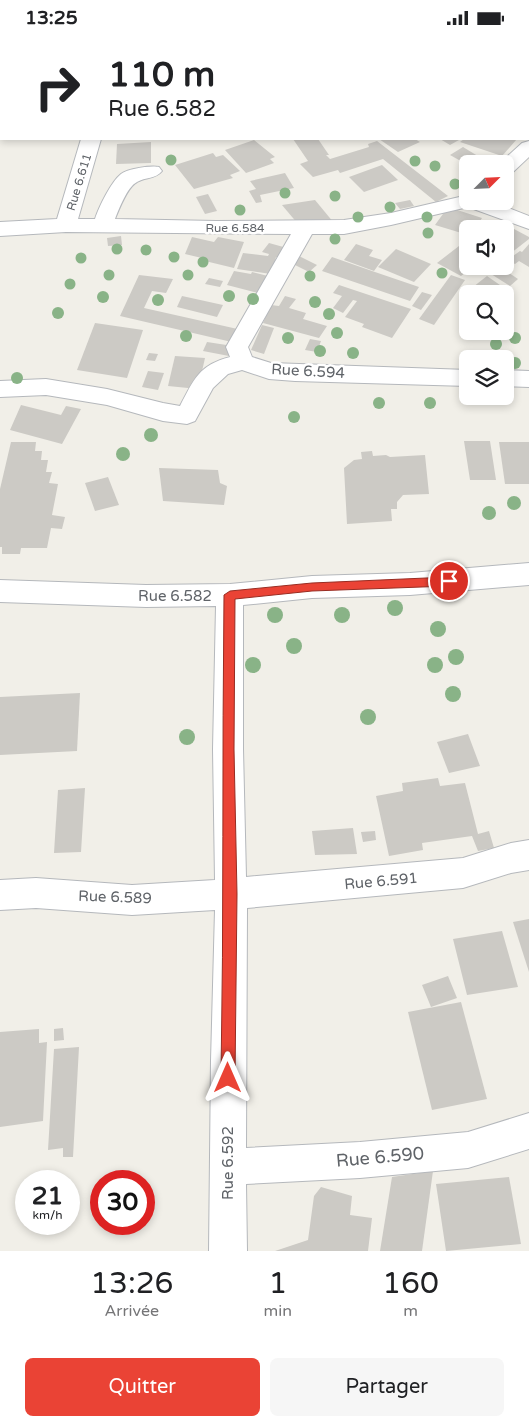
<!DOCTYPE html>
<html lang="fr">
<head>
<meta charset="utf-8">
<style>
  :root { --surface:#fff; --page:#f6f6f6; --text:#202124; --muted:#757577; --accent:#ea4335 }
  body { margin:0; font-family:"Varela Round",sans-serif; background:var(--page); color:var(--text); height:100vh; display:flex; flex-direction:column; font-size:19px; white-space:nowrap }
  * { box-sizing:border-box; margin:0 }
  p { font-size:16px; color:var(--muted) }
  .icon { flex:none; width:28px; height:28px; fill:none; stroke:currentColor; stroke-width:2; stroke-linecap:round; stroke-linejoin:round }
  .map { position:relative; height:1216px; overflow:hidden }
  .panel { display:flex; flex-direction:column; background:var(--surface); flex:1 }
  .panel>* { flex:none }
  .guide { position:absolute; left:0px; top:0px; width:530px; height:105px; box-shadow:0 2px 8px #0003; background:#fff; color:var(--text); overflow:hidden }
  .needle { width:32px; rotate:66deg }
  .tools { position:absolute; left:459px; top:120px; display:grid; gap:10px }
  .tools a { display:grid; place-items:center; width:55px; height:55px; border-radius:8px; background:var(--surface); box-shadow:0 2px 8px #0003; font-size:25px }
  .speed { position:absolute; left:15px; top:1135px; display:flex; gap:10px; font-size:25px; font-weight:700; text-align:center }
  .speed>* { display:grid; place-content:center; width:65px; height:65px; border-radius:50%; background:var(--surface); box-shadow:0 2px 8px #0003; line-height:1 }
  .speed small { font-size:12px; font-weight:400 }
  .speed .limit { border:8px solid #d22; background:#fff; color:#111 }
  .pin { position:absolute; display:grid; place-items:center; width:42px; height:42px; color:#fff; margin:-21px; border:2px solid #fff; border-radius:50%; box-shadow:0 1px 5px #0007 }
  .me { position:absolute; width:55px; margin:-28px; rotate:0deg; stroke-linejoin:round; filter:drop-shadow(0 0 4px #0008) }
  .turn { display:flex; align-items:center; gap:18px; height:105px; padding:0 25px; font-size:22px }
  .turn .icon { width:65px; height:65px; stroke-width:2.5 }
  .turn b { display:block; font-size:35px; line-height:42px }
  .eta { display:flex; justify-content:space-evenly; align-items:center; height:85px; text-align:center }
  .eta b { font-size:30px; font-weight:600; line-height:35px }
  .action { display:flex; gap:10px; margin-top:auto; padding:10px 25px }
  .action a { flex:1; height:58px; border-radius:8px; background:var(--accent); color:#fff; font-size:20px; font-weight:600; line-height:58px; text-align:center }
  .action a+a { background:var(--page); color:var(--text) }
  .status { display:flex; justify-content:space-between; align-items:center; height:35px; padding:0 25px; background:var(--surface); direction:ltr }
  .status svg { height:14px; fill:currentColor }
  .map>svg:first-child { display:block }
  .building { fill:#cccac5 }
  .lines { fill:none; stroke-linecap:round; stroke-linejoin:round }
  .minor-casing { stroke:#b5b8bc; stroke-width:2 }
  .minor { fill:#fff; fill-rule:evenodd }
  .tree { fill:#89b387 }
  .route { fill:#ea4335; stroke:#982c22 }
  .labels { text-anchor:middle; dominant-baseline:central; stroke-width:5; stroke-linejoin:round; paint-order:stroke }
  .far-street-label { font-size:12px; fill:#5f6368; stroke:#fff }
  .street-label { font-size:15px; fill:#5f6368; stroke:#fff }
  .near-street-label { font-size:18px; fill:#5f6368; stroke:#fff }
</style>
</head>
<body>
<div class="status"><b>13:25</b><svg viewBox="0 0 49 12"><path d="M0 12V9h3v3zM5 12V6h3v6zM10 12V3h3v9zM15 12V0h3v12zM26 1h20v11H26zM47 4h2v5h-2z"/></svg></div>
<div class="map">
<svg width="529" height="1216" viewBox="0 0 529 1216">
  <rect width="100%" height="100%" fill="#f1efe8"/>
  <g class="building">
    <polygon points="293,104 318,104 329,120 326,120 330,124 369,112 368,109 377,106 448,161 436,167 383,124 340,138 338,135 313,142 300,129 308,126"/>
    <polygon points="379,104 415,104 420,107 398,117"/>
    <polygon points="440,104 457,104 459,105 450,110"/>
    <polygon points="464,104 517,104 502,121 460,107"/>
    <polygon points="254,105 275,122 270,124 274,128 246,138 225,115"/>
    <polygon points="151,107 151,128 116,129 117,109"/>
    <polygon points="463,112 491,129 468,130 450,120"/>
    <polygon points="213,118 216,122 223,120 240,136 230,140 233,143 194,154 175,130"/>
    <polygon points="382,130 398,145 364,157 349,142"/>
    <polygon points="285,138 294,153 260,160 262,167 256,168 249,156 256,154 250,146"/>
    <polygon points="208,159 217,176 205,179 196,162"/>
    <polygon points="315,165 334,188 298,189 282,170"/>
    <polygon points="410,165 414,171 400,174 395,168"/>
    <polygon points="448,172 482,183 475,194 468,194 468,200 435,190"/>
    <polygon points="501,187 529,202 529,204 511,218 505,215 505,194 492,194"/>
    <polygon points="121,201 122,210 108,211 107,203"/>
    <polygon points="192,202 214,207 218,202 244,207 234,233 205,226 206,224 185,219"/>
    <polygon points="269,208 287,213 281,223 276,222 271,239 237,234 243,218 268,221 269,219 262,217"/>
    <polygon points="356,209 373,215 369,221 382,225 374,236 344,225"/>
    <polygon points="529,209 529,232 519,226 515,229 505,223 505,217 513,221 520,216 522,217"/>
    <polygon points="459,211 468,216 468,231 474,231 461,241 437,228"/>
    <polygon points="396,214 431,229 414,247 378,232"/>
    <polygon points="297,220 317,230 309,237 289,227"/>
    <polygon points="332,222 372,236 419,252 410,266 322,236"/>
    <polygon points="500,232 518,244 510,251 491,239"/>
    <polygon points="234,236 251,239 252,237 268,241 258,258 227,250"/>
    <polygon points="139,240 173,244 166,258 152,256 144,273 242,295 236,308 120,281"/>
    <polygon points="451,240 465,245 434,290 419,284"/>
    <polygon points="487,241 513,259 505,265 505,259 482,259 473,252"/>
    <polygon points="209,243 223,246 220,252 205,249"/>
    <polygon points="339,250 411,274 392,303 362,292 364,289 345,282 357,266 353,265 343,278 333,273 342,261 333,258"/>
    <polygon points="422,257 432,260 421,275 412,271"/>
    <polygon points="182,261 223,270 217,282 177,272"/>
    <polygon points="285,261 296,264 289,273 306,278 303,284 327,291 319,303 263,288 271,270 279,271"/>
    <polygon points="95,288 143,295 127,343 77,335"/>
    <polygon points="262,290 274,293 264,319 251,315"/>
    <polygon points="310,304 321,306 317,317 305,315"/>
    <polygon points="207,307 233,311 229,321 203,316"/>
    <polygon points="149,318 158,319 155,326 146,325"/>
    <polygon points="175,321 205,323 198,354 168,351"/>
    <polygon points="148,336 164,338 158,355 142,352"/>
    <polygon points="21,370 61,380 66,371 81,374 62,409 10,395"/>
    <polygon points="464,406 490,406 496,445 470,445"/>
    <polygon points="11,407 36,407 35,416 42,416 41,425 48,425 46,437 52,437 49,448 58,449 52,480 65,482 62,494 51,493 47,513 21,513 20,519 2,519 2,512 0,512 0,454"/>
    <polygon points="499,407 529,407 529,449 505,449"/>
    <polygon points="372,416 373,421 386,420 390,422 425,420 429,459 403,460 397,467 397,474 391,474 392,486 347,489 344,433 354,425 362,424 361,417"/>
    <polygon points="159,433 218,435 220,448 227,451 224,470 163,466"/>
    <polygon points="108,442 119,470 95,476 85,448"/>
    <polygon points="80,658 77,716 0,720 0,662"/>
    <polygon points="468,699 480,731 449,738 437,707"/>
    <polygon points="438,743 440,751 465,748 478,799 489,796 494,813 478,816 472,801 422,808 423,815 389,821 376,761 403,756 402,748"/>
    <polygon points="85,753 81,817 54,818 58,755"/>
    <polygon points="353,793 357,819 315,820 312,796"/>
    <polygon points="375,796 376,805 363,807 361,797"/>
    <polygon points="529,884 529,937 513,887"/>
    <polygon points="502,896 518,952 467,960 453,904"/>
    <polygon points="448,941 457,963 431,972 422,950"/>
    <polygon points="461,967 487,1064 432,1075 408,977"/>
    <polygon points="63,993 64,1005 54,1006 54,994"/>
    <polygon points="39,994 39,1008 47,1007 43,1086 0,1092 0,997"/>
    <polygon points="79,1012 73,1122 63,1122 63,1113 48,1115 54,1014"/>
    <polygon points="433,1136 422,1216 380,1216 392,1142"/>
    <polygon points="509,1142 521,1209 446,1216 436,1149"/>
    <polygon points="321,1152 352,1161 350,1180 372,1183 368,1216 275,1216 308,1205 314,1161"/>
  </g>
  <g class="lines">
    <defs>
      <g id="minor">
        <path d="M81,104H101L78,184H95C99,172 111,147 121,139C127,134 151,130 159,132L162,136C156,144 145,142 137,147C127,152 119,174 115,184L216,186L344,185L391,178L468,160V166H491L529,181V194L468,172L391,190L344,199H312L248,312L252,322L271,328L468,335V351L295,346L269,344L242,335L228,339L213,353L195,386L187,389L163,386L107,370L46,360L0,362V346L46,344L107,354L163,368L180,371C194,344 199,330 230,322L226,312L291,199L66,197L0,201V187L57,184Z"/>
        <polygon points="529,106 529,122 512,138 505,140 505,129 499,129 522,108"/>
        <polygon points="505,335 529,336 529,352 505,351"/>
        <polygon points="529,528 529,550 410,560 312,563 243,570 243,714 246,842 463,823 511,808 529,805 529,835 511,838 463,853 247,873 246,1113 360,1107 468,1097 529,1078 529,1114 468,1133 360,1143 246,1149 247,1216 209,1216 211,1026 215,875 132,880 36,873 0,875 0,845 36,843 132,850 215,845 213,714 216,571 146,572 0,567 0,545 146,550 230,549 312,541 410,538"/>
      </g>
    </defs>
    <use href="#minor" class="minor-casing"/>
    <use href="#minor" class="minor"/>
  </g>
  <g class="tree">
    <circle cx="171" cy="125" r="5.5"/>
    <circle cx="415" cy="126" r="5.5"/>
    <circle cx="435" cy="131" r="5.5"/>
    <circle cx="455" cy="149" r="5.5"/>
    <circle cx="285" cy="158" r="5.5"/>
    <circle cx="335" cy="161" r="5.5"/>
    <circle cx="390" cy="172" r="5.5"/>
    <circle cx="240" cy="175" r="5.5"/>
    <circle cx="358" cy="182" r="5.5"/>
    <circle cx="427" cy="182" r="5.5"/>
    <circle cx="428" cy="198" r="5.5"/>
    <circle cx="335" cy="204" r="5.5"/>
    <circle cx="117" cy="214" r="5.5"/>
    <circle cx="146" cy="215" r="5.5"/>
    <circle cx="174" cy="222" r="5.5"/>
    <circle cx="81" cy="223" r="5.5"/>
    <circle cx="203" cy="227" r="5.5"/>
    <circle cx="442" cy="238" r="5.5"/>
    <circle cx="109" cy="240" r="5.5"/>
    <circle cx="188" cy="240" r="5.5"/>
    <circle cx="310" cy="241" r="5.5"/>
    <circle cx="70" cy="249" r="5.5"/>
    <circle cx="229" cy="261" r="6"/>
    <circle cx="103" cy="262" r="6"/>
    <circle cx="253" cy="264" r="6"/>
    <circle cx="158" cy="265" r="6"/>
    <circle cx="315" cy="267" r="6"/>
    <circle cx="58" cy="278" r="6"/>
    <circle cx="329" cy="279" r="6"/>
    <circle cx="337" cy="298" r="6"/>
    <circle cx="186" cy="301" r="6"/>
    <circle cx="288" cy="303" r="6"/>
    <circle cx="515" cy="303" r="6"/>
    <circle cx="496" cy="309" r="6"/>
    <circle cx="320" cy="316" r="6"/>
    <circle cx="353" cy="318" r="6"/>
    <circle cx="515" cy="328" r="6"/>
    <circle cx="17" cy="343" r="6"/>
    <circle cx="379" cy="368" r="6"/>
    <circle cx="430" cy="368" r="6"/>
    <circle cx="294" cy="382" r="6"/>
    <circle cx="151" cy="400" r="7"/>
    <circle cx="123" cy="419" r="7"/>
    <circle cx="514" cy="468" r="7"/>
    <circle cx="489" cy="478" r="7"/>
    <circle cx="395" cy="573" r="8"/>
    <circle cx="275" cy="580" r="8"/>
    <circle cx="342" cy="580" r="8"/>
    <circle cx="438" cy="594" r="8"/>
    <circle cx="294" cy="611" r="8"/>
    <circle cx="456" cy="622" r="8"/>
    <circle cx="253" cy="630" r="8"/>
    <circle cx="435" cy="630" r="8"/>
    <circle cx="453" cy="659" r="8"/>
    <circle cx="368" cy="682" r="8"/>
    <circle cx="187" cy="702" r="8"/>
  </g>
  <path class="route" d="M449,542L455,546L449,551L312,556L235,564L234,714L237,859L235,1043L233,1048L228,1050L223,1048L221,1043C224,882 222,721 224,560L230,556L312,548Z"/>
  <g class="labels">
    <g class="far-street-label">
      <text transform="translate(79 147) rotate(-73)">Rue 6.611</text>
      <text x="235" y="193">Rue 6.584</text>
    </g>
    <g class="street-label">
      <text transform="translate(308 336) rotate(3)">Rue 6.594</text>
      <text x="175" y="561">Rue 6.582</text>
      <text transform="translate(381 846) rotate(-5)">Rue 6.591</text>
      <text transform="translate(115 862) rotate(2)">Rue 6.589</text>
      <text transform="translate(228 1128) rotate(-90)">Rue 6.592</text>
    </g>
    <g class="near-street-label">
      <text transform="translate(380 1122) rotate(-5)">Rue 6.590</text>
    </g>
  </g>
</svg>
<div class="tools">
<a><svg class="needle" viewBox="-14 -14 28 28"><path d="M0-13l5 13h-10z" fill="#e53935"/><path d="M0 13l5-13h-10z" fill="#757577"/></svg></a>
<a><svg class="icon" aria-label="sound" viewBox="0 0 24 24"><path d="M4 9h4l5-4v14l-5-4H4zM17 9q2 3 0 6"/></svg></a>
<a><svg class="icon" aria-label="search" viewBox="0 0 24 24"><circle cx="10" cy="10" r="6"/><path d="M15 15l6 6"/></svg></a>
<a><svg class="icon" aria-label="layers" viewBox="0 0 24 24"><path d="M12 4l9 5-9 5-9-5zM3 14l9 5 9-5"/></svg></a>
</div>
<div class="speed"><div>21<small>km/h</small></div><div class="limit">30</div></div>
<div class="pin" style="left:449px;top:546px;background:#d93025"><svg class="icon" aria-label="arrive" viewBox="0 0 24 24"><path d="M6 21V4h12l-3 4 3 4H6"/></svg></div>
<svg class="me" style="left:228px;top:1043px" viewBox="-20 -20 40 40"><path d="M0-17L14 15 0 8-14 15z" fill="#ea4335" stroke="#fff" stroke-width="4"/></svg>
<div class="guide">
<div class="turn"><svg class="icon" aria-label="right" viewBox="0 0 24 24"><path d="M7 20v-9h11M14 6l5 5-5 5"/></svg><div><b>110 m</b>Rue 6.582</div></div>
</div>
</div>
<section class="panel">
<div class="eta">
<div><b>13:26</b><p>Arrivée</p></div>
<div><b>1</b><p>min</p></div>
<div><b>160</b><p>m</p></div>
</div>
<div class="action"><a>Quitter</a><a>Partager</a></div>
</section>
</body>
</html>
